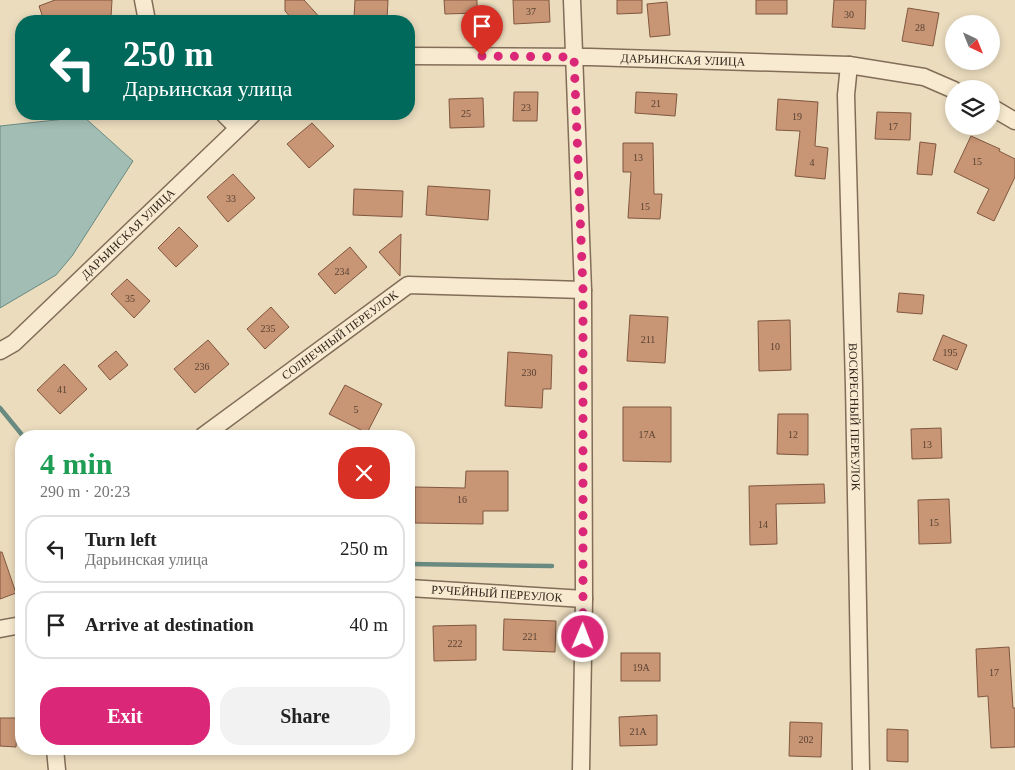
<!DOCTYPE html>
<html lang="en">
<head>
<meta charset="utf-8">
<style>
  :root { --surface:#fff; --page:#f2f2f2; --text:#222; --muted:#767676; --line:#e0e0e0; --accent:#db2777 }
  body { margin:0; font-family:Georgia,serif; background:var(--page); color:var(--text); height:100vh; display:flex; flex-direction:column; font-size:19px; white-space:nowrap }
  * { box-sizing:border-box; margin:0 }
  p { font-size:16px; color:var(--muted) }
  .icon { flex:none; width:28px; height:28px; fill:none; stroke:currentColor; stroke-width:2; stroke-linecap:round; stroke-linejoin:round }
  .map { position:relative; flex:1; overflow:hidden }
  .panel { position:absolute; left:15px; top:430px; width:400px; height:325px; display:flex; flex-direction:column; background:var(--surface); border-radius:20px; box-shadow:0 2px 8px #0003 }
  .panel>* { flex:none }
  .banner { position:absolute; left:15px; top:15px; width:400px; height:105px; border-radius:20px; box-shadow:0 2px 8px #0003; background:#00695c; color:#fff; overflow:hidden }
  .needle { width:32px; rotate:137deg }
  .fabs { position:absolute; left:945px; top:15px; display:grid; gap:10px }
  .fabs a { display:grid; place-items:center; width:55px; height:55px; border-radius:50%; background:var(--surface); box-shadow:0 2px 8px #0003; font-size:25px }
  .pin { position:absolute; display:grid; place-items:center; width:42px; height:42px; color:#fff; margin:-51px -21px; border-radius:50% 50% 50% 0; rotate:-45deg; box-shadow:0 0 5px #0007 }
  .pin .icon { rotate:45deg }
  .me { position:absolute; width:55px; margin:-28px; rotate:1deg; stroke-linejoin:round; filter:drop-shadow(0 0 4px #0008) }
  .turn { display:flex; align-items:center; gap:18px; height:105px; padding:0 25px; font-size:22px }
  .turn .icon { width:65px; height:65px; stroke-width:2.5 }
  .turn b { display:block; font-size:35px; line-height:42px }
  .round { display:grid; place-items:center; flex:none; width:52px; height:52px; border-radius:20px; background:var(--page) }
  .summary { display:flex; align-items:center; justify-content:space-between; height:85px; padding:0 25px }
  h1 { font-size:30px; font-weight:600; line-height:38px; color:#1e9e55 }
  .action { display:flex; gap:10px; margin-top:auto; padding:10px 25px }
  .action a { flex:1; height:58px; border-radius:20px; background:var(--accent); color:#fff; font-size:20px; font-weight:600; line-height:58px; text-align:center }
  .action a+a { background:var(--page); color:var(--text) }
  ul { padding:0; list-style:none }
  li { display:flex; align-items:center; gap:15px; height:68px; margin:0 10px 8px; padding:0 15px; border:2px solid var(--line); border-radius:20px }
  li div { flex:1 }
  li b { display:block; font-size:19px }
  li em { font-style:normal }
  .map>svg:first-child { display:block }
  .water { fill:#a1bdb4; stroke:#698a81 }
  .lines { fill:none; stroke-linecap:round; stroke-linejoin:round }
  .stream { stroke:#698a81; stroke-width:4.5 }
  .building { fill:#c89575; stroke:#80573f }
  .street-casing { stroke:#826d58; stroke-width:19 }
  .street { stroke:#f7ead0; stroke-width:16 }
  .route { stroke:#db2777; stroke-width:9; stroke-dasharray:0 16.2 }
  .labels { text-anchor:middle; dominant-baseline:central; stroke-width:4; stroke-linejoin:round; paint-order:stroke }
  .number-label { font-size:10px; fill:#584232 }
  .street-label { font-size:12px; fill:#32261c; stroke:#f3e7cd }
</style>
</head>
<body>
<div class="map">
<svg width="1015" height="770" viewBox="0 0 1015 770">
  <rect width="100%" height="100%" fill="#ebdcbe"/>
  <polygon class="water" points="84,117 133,161 72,256 56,275 0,308 0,126"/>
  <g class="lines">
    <g class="stream">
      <polyline points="0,408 23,436"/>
      <polyline points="409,564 552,566"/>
    </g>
  </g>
  <g class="building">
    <polygon points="55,0 112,0 111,17 98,21 44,21 39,6"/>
    <polygon points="285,0 304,0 323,21 294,21 285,11"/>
    <polygon points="355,0 388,0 387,20 354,18"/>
    <polygon points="444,0 477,0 477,13 445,14"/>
    <polygon points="513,0 549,0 550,22 514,24"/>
    <polygon points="617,0 642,0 642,13 617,14"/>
    <rect x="756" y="0" width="31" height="14"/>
    <polygon points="834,0 866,0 865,29 832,27"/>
    <polygon points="667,2 670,35 650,37 647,4"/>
    <polygon points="908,8 939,13 933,46 902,41"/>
    <polygon points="514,92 538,92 537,121 513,121"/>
    <polygon points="636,92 677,94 675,116 635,113"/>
    <polygon points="483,98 484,127 450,128 449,99"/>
    <polygon points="778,99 818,102 815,146 828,148 825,179 795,176 800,131 776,130"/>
    <polygon points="877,112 911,113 910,140 875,139"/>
    <polygon points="312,123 334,146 309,168 287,144"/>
    <polygon points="971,136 1000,149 999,151 1015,159 1015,177 994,221 977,213 989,189 954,172"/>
    <polygon points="920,142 936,144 932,175 917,174"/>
    <polygon points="623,143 653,143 654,194 662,194 660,219 628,218 631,172 623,172"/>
    <polygon points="233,174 255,198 228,222 207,197"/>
    <polygon points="428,186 490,190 488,220 426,215"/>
    <polygon points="354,189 403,191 402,217 353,215"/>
    <polygon points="179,227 198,246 176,267 158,248"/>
    <polygon points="401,234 400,276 379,252"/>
    <polygon points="350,247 367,267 335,294 318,274"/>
    <polygon points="127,279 150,301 134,318 111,294"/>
    <polygon points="899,293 924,295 922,314 897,312"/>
    <polygon points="271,307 289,327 265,349 247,329"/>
    <polygon points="630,315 668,317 665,363 627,361"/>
    <polygon points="790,320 791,370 759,371 758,321"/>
    <polygon points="943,335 967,345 957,370 933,360"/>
    <polygon points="208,340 229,364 195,393 174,369"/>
    <polygon points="116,351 128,365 110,380 98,366"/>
    <polygon points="508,352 552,355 551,389 543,389 542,408 505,406"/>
    <polygon points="64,364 87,389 60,414 37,390"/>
    <polygon points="345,385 382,404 367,433 329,414"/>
    <polygon points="623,407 671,407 671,462 623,461"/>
    <polygon points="778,414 808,414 808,455 777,454"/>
    <polygon points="941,428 942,458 912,459 911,429"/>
    <polygon points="466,471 508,471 508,511 483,511 483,524 415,523 415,487 465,488"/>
    <polygon points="824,484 825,503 776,504 777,544 750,545 749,486"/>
    <polygon points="949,499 951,543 919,544 918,500"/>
    <polygon points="0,552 2,552 16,593 0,599"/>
    <polygon points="504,619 556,621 555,652 503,650"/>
    <polygon points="476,625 476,660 434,661 433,626"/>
    <polygon points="1009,647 1013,708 1015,708 1015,747 991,748 988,696 978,697 976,649"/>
    <rect x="621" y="653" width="39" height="28"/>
    <polygon points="657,715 657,745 620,746 619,717"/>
    <polygon points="0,718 18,718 16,747 0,746"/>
    <polygon points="790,722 822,723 821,757 789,756"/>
    <polygon points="887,729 908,730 908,762 887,761"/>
  </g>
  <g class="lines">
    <defs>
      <g id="street">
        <polyline points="143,0 147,21"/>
        <polyline points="572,0 583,290 584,599 581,770"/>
        <path id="s1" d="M409,56L590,57L849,65L924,77L954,90"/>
        <path id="s2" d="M849,65L846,95L854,386L861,770"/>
        <polyline points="991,107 1015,121"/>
        <polyline points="224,114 238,128"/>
        <path id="s3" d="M0,351L14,343L253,114"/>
        <path id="s4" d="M203,436L408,285L583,290"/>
        <path id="s5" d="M409,588L584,599"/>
        <polyline points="0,629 21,625"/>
        <polyline points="55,749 57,770"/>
      </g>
    </defs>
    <use href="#street" class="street-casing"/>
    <use href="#street" class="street"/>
  </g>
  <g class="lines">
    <polyline class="route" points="482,56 574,57 583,290 583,637"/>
  </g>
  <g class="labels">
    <g class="number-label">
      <text x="531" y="11">37</text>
      <text x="849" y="14">30</text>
      <text x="920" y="27">28</text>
      <text x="656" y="103">21</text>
      <text x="526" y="107">23</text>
      <text x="466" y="113">25</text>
      <text x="797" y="116">19</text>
      <text x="893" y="126">17</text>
      <text x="638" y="157">13</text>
      <text x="977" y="161">15</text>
      <text x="812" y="162">4</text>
      <text x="231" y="198">33</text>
      <text x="645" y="206">15</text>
      <text x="342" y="271">234</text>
      <text x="130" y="298">35</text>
      <text x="268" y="328">235</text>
      <text x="648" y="339">211</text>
      <text x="775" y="346">10</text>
      <text x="950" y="352">195</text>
      <text x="202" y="366">236</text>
      <text x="529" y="372">230</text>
      <text x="62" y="389">41</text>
      <text x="356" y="409">5</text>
      <text x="647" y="434">17А</text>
      <text x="793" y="434">12</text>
      <text x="927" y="444">13</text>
      <text x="462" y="499">16</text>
      <text x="934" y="522">15</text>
      <text x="763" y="524">14</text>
      <text x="530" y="636">221</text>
      <text x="455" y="643">222</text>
      <text x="641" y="667">19А</text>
      <text x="994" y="672">17</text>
      <text x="638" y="731">21А</text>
      <text x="806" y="739">202</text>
    </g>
    <g class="street-label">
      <text stroke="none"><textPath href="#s1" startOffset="274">ДАРЬИНСКАЯ УЛИЦА</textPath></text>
      <text stroke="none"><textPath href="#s3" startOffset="174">ДАРЬИНСКАЯ УЛИЦА</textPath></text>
      <text stroke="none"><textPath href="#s4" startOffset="170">СОЛНЕЧНЫЙ ПЕРЕУЛОК</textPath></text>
      <text stroke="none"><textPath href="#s2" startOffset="352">ВОСКРЕСНЫЙ ПЕРЕУЛОК</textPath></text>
      <text stroke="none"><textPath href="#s5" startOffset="88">РУЧЕЙНЫЙ ПЕРЕУЛОК</textPath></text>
    </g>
  </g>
</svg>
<div class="fabs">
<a><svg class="needle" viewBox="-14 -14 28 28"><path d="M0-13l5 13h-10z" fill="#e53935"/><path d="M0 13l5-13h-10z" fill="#767676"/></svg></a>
<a><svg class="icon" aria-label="layers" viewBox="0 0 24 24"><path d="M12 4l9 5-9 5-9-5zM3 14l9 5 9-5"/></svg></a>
</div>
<div class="pin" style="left:482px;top:56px;background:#d93025"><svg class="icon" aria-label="arrive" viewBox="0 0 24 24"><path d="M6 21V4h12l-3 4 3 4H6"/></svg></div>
<svg class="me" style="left:583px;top:637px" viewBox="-20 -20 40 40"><circle r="17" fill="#db2777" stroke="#fff" stroke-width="3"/><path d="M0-11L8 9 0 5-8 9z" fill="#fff"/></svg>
<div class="banner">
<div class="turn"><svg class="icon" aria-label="left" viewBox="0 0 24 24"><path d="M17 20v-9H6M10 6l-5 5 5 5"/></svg><div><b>250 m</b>Дарьинская улица</div></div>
</div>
<section class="panel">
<div class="summary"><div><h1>4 min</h1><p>290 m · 20:23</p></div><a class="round" style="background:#d93025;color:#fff"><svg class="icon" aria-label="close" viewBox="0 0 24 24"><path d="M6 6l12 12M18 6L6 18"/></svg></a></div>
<ul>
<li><svg class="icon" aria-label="left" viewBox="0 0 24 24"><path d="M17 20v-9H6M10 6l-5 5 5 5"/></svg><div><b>Turn left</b><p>Дарьинская улица</p></div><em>250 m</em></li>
<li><svg class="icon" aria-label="arrive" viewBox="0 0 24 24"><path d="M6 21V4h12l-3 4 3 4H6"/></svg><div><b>Arrive at destination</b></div><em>40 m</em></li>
</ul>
<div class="action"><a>Exit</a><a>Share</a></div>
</section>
</div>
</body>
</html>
